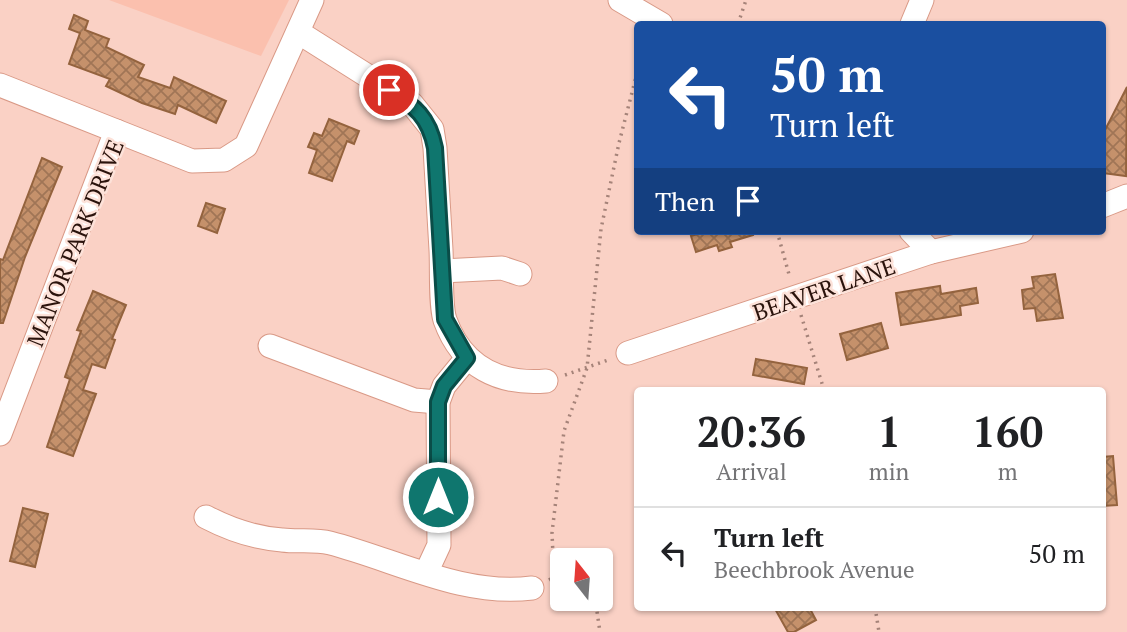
<!DOCTYPE html>
<html lang="en">
<head>
<meta charset="utf-8">
<style>
  :root { --surface:#fff; --page:#f2f2f2; --text:#202124; --muted:#757577; --line:#e0e0e0 }
  body { margin:0; font-family:"PT Serif",serif; background:var(--page); color:var(--text); height:100vh; display:flex; flex-direction:column; font-size:26px; white-space:nowrap }
  * { box-sizing:border-box; margin:0 }
  p { font-size:23px; color:var(--muted) }
  .icon { flex:none; width:38px; height:38px; fill:none; stroke:currentColor; stroke-width:2; stroke-linecap:round; stroke-linejoin:round }
  .map { position:relative; flex:1; overflow:hidden }
  .details { position:absolute; left:634px; top:387px; width:472px; height:224px; display:flex; flex-direction:column; background:var(--surface); border-radius:7px; box-shadow:0 2px 5px #0004 }
  .details>* { flex:none }
  .hud { position:absolute; left:634px; top:21px; width:472px; height:214px; border-radius:7px; box-shadow:0 2px 5px #0004; background:#1a4fa0; color:#fff; overflow:hidden }
  .needle { width:46px; rotate:343deg }
  .fabs { position:absolute; left:550px; top:548px; display:grid; gap:14px }
  .fabs a { display:grid; place-items:center; width:63px; height:63px; border-radius:7px; background:var(--surface); box-shadow:0 2px 5px #0004; font-size:35px }
  .pin { position:absolute; display:grid; place-items:center; width:60px; height:60px; color:#fff; margin:-30px; border:4px solid #fff; border-radius:50%; box-shadow:0 2px 7px #0007 }
  .me { position:absolute; width:77px; margin:-38px; rotate:0deg; stroke-linejoin:round; filter:drop-shadow(0 0 5px #0008) }
  .turn { display:flex; align-items:center; gap:24px; height:147px; padding:0 21px; font-size:32px }
  .turn .icon { width:91px; height:91px; stroke-width:2.5 }
  .turn b { display:block; font-size:49px; line-height:60px }
  .then { display:flex; align-items:center; height:66px; padding:0 21px; background:#0003; gap:14px; font-size:26px }
  .eta { display:flex; justify-content:space-evenly; align-items:center; height:119px; text-align:center }
  .eta b { font-size:42px; font-weight:700; line-height:49px }
  ul { padding:0; list-style:none }
  li { display:flex; align-items:center; gap:21px; height:91px; padding:0 21px; border-top:2px solid var(--line) }
  li div { flex:1 }
  li b { display:block; font-size:26px }
  li em { font-style:normal }
  .map>svg:first-child { display:block }
  .built { fill:#fbc0ae }
  .building { fill:url(#building-cross-hatch); stroke:#94633e; stroke-width:2 }
  .lines { fill:none; stroke-linecap:round; stroke-linejoin:round }
  .minor-casing { stroke:#d99986; stroke-width:25 }
  .path { stroke:#a58379; stroke-width:3.5; stroke-dasharray:2 5; stroke-linecap:butt }
  .minor { stroke:#fff; stroke-width:23 }
  .route-casing { stroke:#0a4d48; stroke-width:18 }
  .route { stroke:#0f766e; stroke-width:12 }
  .labels { text-anchor:middle; dominant-baseline:central; stroke-width:5; stroke-linejoin:round; paint-order:stroke }
  .street-label { font-size:23px; fill:#2a130c; stroke:#fde2d9 }
</style>
</head>
<body>
<div class="map">
<svg width="1127" height="632" viewBox="0 0 1127 632">
  <defs>
    <pattern id="building-cross-hatch" width="8" height="8" patternUnits="userSpaceOnUse" patternTransform="scale(1.75)"><rect width="8" height="8" fill="#c5916b"/><path d="M0 0l8 8M0 8l8-8" fill="none" stroke="#a07556"/></pattern>
  </defs>
  <rect width="100%" height="100%" fill="#fad1c5"/>
  <polygon class="built" points="109,0 289,0 261,56"/>
  <g class="building">
    <polygon points="74,15 88,21 85,30 109,39 106,47 144,65 138,77 170,88 174,77 226,101 216,123 178,105 175,114 142,103 106,86 110,79 69,64 80,33 69,29"/>
    <polygon points="1127,87 1126,176 1102,173 1105,130"/>
    <polygon points="329,119 359,131 354,144 347,141 332,181 309,173 317,150 308,147 314,133 322,136"/>
    <polygon points="42,158 62,167 25,257 3,323 0,323 0,259 3,260"/>
    <polygon points="206,203 225,209 217,233 198,226"/>
    <polygon points="707,231 752,231 753,235 730,242 732,247 719,251 717,245 696,252 691,236"/>
    <polygon points="1055,274 1063,318 1037,321 1035,308 1024,309 1022,290 1034,288 1032,277"/>
    <polygon points="940,286 941,294 976,288 978,303 960,306 961,315 901,325 896,293"/>
    <polygon points="93,291 126,305 112,339 115,340 105,368 92,364 83,390 96,394 73,456 47,447 70,379 65,377 81,331 77,330"/>
    <polygon points="881,323 888,348 847,360 840,334"/>
    <polygon points="756,359 807,368 804,384 753,375"/>
    <polygon points="1113,456 1117,505 1102,506 1102,457"/>
    <polygon points="23,508 48,514 35,567 10,561"/>
    <polygon points="774,607 809,607 816,620 794,632 788,632"/>
  </g>
  <g class="lines">
    <defs>
      <g id="minor">
        <polyline points="620,0 661,24"/>
        <polyline points="912,24 922,0"/>
        <path d="M298,32L412,104L432,129L435,148C437,182 439,216 441,250C442,268 440,305 445,320C462,367 499,385 546,381"/>
        <polyline points="0,85 192,161 224,160 246,146 312,0"/>
        <polyline points="1102,206 1127,196"/>
        <polyline points="911,231 931,252"/>
        <polyline points="442,271 502,268 520,274"/>
        <polyline points="270,346 414,400 438,402"/>
        <polyline points="628,353 931,252 1022,231"/>
        <polyline points="0,434 116,131"/>
        <path d="M206,517C231,530 254,538 282,540C298,542 315,539 330,543C396,560 463,597 532,588"/>
        <polyline points="426,573 439,545 438,402 444,386 467,358"/>
      </g>
    </defs>
    <use href="#minor" class="minor-casing"/>
    <g class="path">
      <polyline points="738,24 746,0"/>
      <polyline points="777,231 790,278"/>
      <polyline points="801,315 824,390"/>
      <polyline points="565,375 611,359"/>
      <polyline points="554,577 562,581"/>
      <polyline points="549,580 554,577 552,533 564,431 587,368 601,229 619,143 637,73"/>
      <polyline points="595,598 600,632"/>
      <polyline points="875,607 879,632"/>
    </g>
    <use href="#minor" class="minor"/>
  </g>
  <g class="lines">
    <defs>
      <path id="route" d="M389,90C415,106 429,117 435,148L445,319L467,358L444,386L438,402V497"/>
    </defs>
    <use href="#route" class="route-casing"/>
    <use href="#route" class="route"/>
  </g>
  <g class="labels">
    <g class="street-label">
      <text transform="translate(75 243) rotate(-68)">MANOR PARK DRIVE</text>
      <text transform="translate(824 289) rotate(-19)">BEAVER LANE</text>
    </g>
  </g>
</svg>
<div class="fabs">
<a><svg class="needle" viewBox="-14 -14 28 28"><path d="M0-13l5 13h-10z" fill="#e53935"/><path d="M0 13l5-13h-10z" fill="#757577"/></svg></a>
</div>
<div class="pin" style="left:389px;top:90px;background:#d93025"><svg class="icon" aria-label="arrive" viewBox="0 0 24 24"><path d="M6 21V4h12l-3 4 3 4H6"/></svg></div>
<svg class="me" style="left:438px;top:497px" viewBox="-20 -20 40 40"><circle r="17" fill="#0f766e" stroke="#fff" stroke-width="3"/><path d="M0-11L8 9 0 5-8 9z" fill="#fff"/></svg>
<div class="hud">
<div class="turn"><svg class="icon" aria-label="left" viewBox="0 0 24 24"><path d="M17 20v-9H6M10 6l-5 5 5 5"/></svg><div><b>50 m</b>Turn left</div></div>
<div class="then">Then<svg class="icon" aria-label="arrive" viewBox="0 0 24 24"><path d="M6 21V4h12l-3 4 3 4H6"/></svg></div>
</div>
<section class="details">
<div class="eta">
<div><b>20:36</b><p>Arrival</p></div>
<div><b>1</b><p>min</p></div>
<div><b>160</b><p>m</p></div>
</div>
<ul>
<li><svg class="icon" aria-label="left" viewBox="0 0 24 24"><path d="M17 20v-9H6M10 6l-5 5 5 5"/></svg><div><b>Turn left</b><p>Beechbrook Avenue</p></div><em>50 m</em></li>
</ul>
</section>
</div>
</body>
</html>
